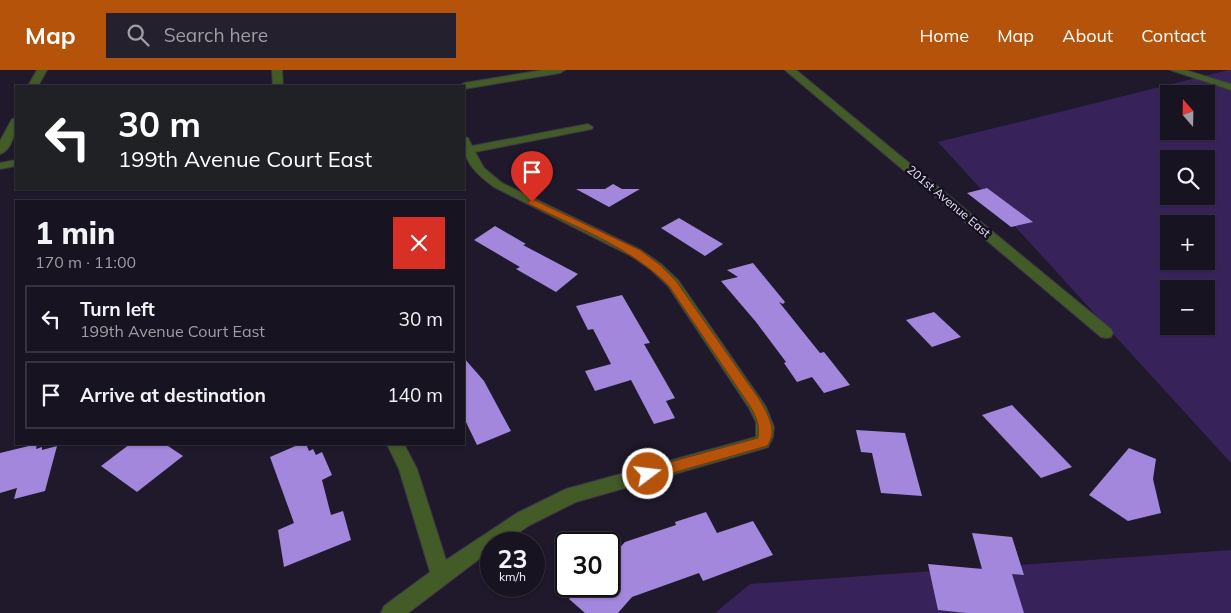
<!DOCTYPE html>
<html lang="en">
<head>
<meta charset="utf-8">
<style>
  :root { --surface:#171320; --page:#24202d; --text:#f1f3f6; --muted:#9e9ea5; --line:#36323e; --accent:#b45309 }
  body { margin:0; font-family:Mulish,sans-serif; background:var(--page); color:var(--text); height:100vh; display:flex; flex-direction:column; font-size:19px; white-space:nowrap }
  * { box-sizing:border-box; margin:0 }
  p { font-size:16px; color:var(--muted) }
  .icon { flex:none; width:28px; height:28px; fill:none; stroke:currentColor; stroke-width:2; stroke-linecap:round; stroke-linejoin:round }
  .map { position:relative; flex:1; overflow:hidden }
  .drawer { position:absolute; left:15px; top:130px; width:450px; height:245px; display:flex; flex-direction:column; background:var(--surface); border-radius:0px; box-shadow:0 1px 4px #0004,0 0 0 1px var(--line) }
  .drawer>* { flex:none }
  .hud { position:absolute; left:15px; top:15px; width:450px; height:105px; border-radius:0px; box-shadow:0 1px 4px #0004,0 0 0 1px var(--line); background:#202124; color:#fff; overflow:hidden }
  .needle { width:32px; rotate:340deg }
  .controls { position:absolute; left:1160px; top:15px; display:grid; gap:10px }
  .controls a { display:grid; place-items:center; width:55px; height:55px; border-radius:0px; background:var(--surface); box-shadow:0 1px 4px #0004,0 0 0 1px var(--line); font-size:25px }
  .speed { position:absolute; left:480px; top:462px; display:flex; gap:10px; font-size:25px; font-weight:700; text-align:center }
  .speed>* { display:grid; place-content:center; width:65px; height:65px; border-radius:50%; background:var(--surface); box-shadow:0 1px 4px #0004,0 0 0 1px var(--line); line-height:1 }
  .speed small { font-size:12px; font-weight:400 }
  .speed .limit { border:2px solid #111; border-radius:8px; background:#fff; color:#111 }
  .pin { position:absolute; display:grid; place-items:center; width:42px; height:42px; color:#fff; margin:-51px -21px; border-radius:50% 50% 50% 0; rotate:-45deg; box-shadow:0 0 5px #0007 }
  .pin .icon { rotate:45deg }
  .me { position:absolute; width:55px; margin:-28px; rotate:75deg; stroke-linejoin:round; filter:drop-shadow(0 0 4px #0008) }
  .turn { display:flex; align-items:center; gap:18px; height:105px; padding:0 20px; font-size:22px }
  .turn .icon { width:65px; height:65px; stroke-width:2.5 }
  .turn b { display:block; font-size:35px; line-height:42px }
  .round { display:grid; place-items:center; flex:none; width:52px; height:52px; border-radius:0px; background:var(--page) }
  .head { display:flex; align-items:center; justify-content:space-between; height:85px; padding:0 20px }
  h1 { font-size:30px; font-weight:800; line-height:38px }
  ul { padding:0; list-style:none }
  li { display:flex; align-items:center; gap:15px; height:68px; margin:0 10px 8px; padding:0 10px; border:2px solid var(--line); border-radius:0px }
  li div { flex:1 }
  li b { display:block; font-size:19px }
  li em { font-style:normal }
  header { display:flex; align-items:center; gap:30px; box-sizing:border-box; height:70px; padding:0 25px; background:var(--accent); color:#fff }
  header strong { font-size:24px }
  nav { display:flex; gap:28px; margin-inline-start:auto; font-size:18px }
  .search { width:350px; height:45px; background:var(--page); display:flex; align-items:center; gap:12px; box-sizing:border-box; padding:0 18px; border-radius:0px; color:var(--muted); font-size:19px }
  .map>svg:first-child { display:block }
  .green { fill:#37235a; fill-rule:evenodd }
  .building { fill:#a287dd }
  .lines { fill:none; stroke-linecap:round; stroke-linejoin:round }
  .minor-casing { stroke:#3c3647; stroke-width:2 }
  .minor { fill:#425b27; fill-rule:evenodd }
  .route { fill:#b45309; stroke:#753606 }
  .labels { text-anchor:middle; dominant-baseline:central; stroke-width:5; stroke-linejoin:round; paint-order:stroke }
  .street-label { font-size:12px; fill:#ebe8f5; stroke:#151021 }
</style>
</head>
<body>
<header>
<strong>Map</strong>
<div class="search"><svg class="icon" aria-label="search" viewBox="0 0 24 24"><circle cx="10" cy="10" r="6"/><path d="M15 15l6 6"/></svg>Search here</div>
<nav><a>Home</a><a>Map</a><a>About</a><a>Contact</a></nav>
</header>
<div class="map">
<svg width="1231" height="543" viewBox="0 0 1231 543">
  <rect width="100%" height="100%" fill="#1f192b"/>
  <g class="green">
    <path d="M1228,0H1231V393L938,72ZM1169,24H1206V61H1169ZM1169,89H1206V126H1169ZM1169,154H1206V191H1169ZM1169,219H1206V256H1169Z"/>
    <polygon points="1231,480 1231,543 715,543 750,514"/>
  </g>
  <g class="building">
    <polygon points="613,114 622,119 640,119 609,137 576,119 605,119"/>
    <polygon points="987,118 1033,152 1011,157 967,123"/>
    <polygon points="679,148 723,174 705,186 661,158"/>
    <polygon points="495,156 526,174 523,175 578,204 556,222 516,199 520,197 474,170"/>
    <polygon points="753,193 785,232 783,234 779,232 820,283 824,282 850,315 824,323 812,307 797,312 784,293 786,292 756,252 721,211 738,207 727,200"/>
    <polygon points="622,225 650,273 644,274 675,328 666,331 675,348 654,354 631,310 595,321 585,301 611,294 593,259 588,260 576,236"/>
    <polygon points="934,242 961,267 932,277 906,250"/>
    <polygon points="464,288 484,311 511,361 477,375 464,348"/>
    <polygon points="1012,335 1072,397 1041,408 982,345"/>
    <polygon points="856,360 905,363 922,426 881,423 872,383 861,382"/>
    <polygon points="37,374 36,379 42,377 42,380 57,376 45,421 14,429 17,418 0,423 0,383"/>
    <polygon points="130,374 165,374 183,386 137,422 101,396"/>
    <polygon points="300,374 306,374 309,381 313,379 316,385 322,382 332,405 322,410 331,445 343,441 351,470 284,497 278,460 294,453 270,387"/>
    <polygon points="1129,378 1156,389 1153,409 1161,443 1128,451 1089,425"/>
    <polygon points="706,442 717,463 753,451 773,485 703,511 699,503 632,527 618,543 585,543 569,529 581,516 609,516 609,489 625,472 676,455 675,452"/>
    <polygon points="972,463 1012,467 1024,505 1012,504 1024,543 966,543 938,540 928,494 982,499"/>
  </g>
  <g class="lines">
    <defs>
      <g id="minor">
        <polygon points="37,0 47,0 38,16 28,16"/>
        <polygon points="272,0 282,0 283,16 273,16"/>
        <polygon points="543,0 565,0 560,3 464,19 464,16 459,16 464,13"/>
        <polygon points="785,0 796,0 1111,259 1113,263 1111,267 1106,268 1101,267"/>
        <polygon points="1170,0 1185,0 1231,14 1231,20"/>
        <path d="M16,48C17,58 12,81 0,84V71L12,49Z"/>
        <path d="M588,54L593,57L592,59L475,82L484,98L502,113L641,180L661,194L678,210L766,337L774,357L773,367L768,377L762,379L576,432L530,455L501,474H491V480L408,543H381L384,536L430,502L399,399L387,374H404L417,399L446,490L517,443L566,419L756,367V352L749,338L668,216L651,200L631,186L494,117C475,103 462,91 464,67L468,68L472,76Z"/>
        <polygon points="16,90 16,96 0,99 0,93"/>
      </g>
    </defs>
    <use href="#minor" class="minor-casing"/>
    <use href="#minor" class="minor"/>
  </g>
  <path class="route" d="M532,129L640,180L660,195L676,211L759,329C767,343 779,361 767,376L648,410L643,408L641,404L643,400L648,398L758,368C760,355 756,346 750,336L669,216C630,177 578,158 529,134L528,132Z"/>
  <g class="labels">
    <g class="street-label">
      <text transform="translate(949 131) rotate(40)">201st Avenue East</text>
    </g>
  </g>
</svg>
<div class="controls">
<a><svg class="needle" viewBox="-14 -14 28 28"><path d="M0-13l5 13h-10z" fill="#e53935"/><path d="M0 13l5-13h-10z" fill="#9e9ea5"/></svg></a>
<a><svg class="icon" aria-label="search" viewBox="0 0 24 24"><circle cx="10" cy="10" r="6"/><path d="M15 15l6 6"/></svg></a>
<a>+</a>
<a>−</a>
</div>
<div class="speed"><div>23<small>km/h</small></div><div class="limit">30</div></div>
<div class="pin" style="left:532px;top:132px;background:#d93025"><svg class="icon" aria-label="arrive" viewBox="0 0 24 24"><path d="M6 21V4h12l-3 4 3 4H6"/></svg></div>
<svg class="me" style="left:648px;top:404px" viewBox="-20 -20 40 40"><circle r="17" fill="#b45309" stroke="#fff" stroke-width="3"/><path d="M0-11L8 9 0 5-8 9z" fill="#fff"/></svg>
<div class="hud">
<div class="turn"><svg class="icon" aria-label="left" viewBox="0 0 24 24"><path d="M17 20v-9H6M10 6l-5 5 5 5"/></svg><div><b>30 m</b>199th Avenue Court East</div></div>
</div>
<section class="drawer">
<div class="head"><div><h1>1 min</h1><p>170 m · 11:00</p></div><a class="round" style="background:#d93025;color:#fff"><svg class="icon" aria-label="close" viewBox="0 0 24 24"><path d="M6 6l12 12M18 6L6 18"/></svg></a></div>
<ul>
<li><svg class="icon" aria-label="left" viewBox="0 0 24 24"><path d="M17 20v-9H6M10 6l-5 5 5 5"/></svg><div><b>Turn left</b><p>199th Avenue Court East</p></div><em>30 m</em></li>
<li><svg class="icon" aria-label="arrive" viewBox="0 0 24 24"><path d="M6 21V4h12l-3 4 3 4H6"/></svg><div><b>Arrive at destination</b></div><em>140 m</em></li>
</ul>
</section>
</div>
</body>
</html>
